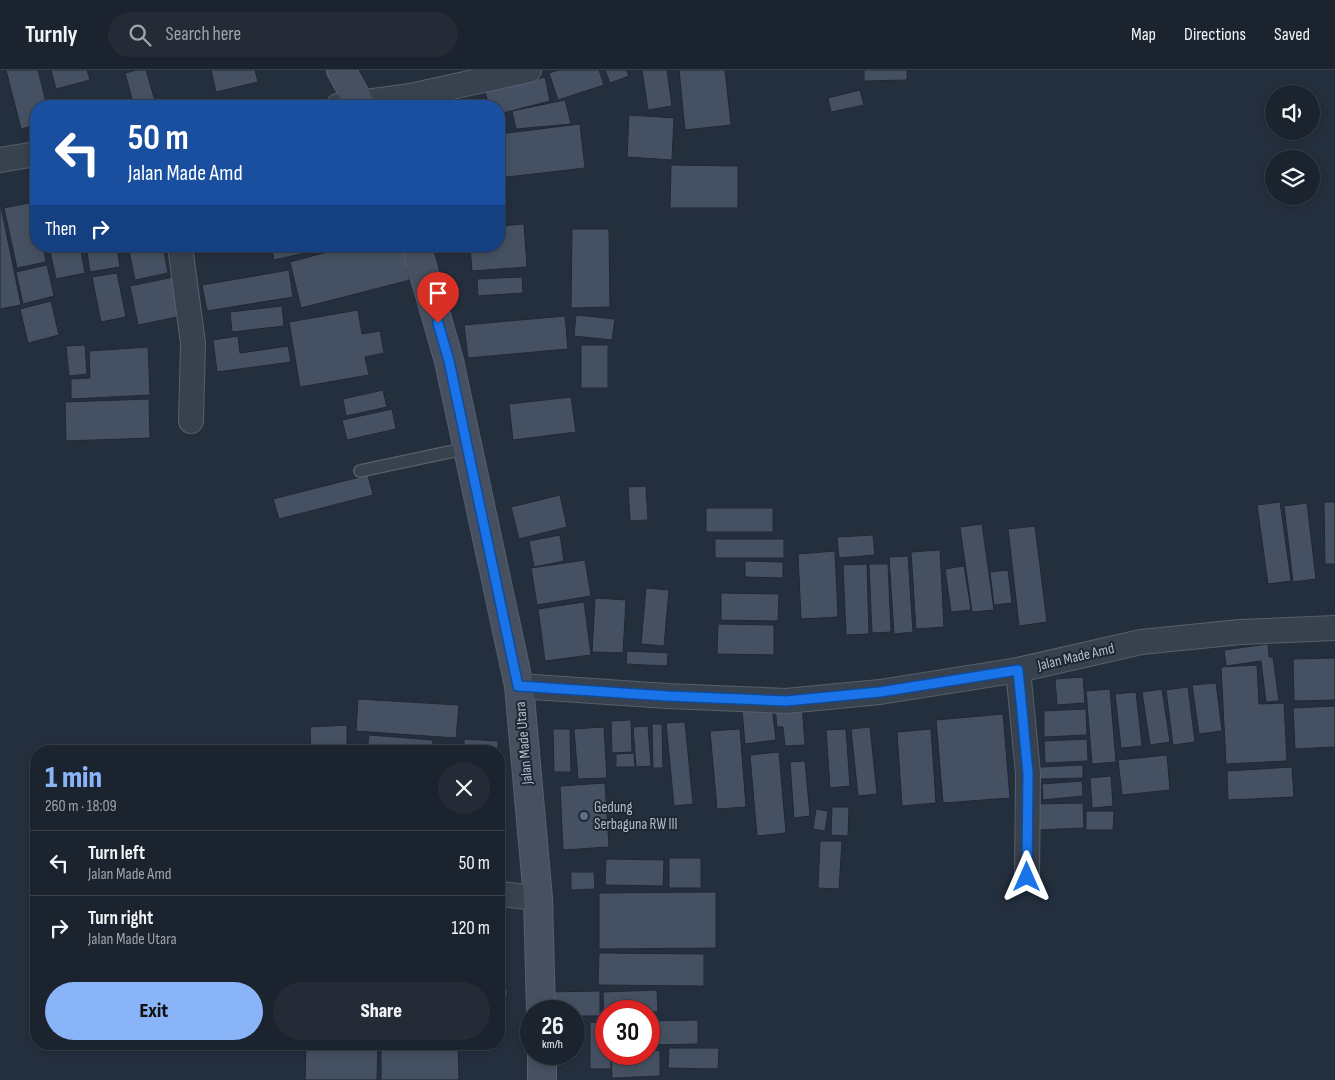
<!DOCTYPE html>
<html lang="en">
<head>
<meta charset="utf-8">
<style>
  :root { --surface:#1b232e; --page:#242b36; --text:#f1f3f6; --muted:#a0a4aa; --line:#39404a; --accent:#8ab4f8 }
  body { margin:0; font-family:"Sofia Sans Condensed",sans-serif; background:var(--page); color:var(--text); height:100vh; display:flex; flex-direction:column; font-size:19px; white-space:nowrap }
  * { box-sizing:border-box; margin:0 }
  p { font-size:16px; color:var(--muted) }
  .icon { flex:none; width:28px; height:28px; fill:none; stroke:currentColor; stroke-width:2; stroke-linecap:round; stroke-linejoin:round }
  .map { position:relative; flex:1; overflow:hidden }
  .drawer { position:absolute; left:30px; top:675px; width:475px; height:305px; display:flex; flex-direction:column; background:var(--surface); border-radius:20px; box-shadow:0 2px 8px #0003,0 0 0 1px var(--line) }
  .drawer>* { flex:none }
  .top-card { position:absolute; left:30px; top:30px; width:475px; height:152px; border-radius:20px; box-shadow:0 2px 8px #0003,0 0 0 1px var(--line); background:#1a4fa0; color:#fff; overflow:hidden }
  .tools { position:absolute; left:1265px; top:15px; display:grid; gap:10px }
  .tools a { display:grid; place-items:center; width:55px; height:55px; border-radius:50%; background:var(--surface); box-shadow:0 2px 8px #0003,0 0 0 1px var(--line); font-size:25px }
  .speed { position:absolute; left:520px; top:930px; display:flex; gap:10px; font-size:25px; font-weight:700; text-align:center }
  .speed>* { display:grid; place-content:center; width:65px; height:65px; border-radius:50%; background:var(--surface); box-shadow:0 2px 8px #0003,0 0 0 1px var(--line); line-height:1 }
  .speed small { font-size:12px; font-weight:400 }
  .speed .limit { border:8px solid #d22; background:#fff; color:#111 }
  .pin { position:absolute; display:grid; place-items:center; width:42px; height:42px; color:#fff; margin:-51px -21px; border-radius:50% 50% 50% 0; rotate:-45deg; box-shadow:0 0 5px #0007 }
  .pin .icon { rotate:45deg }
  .me { position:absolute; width:55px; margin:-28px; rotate:0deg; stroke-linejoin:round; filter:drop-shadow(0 0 4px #0008) }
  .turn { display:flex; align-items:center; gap:18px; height:105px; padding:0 15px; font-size:22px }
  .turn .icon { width:65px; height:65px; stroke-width:2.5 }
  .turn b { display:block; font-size:35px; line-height:42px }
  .then { display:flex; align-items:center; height:48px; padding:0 15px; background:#0003; gap:10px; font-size:19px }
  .round { display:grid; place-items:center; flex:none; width:52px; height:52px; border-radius:26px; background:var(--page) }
  .head { display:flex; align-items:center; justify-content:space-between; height:85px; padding:0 15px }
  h1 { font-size:30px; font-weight:800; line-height:38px; color:var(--accent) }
  .cta { display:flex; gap:10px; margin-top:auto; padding:10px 15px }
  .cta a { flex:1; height:58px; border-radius:30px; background:var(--accent); color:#111; font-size:20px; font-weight:800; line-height:58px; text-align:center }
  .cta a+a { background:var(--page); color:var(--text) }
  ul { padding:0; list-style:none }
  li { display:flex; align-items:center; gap:15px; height:65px; padding:0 15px; border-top:1px solid var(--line) }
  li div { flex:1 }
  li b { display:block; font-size:19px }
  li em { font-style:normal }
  header { display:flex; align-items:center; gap:30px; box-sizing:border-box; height:70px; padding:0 25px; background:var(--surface); border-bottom:1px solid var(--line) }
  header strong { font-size:24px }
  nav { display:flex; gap:28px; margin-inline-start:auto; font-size:18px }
  .search { width:350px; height:45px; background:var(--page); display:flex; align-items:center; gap:12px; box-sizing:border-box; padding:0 18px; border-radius:28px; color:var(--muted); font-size:19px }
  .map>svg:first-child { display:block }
  .building { fill:#455162; stroke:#1f2835 }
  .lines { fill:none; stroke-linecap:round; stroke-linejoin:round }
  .lane-casing { stroke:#565f6c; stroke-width:14 }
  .street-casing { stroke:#565f6c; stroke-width:26 }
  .secondary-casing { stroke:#565f6c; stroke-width:30 }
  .lane { stroke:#38414e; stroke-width:11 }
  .street { stroke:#38414e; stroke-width:24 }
  .secondary { stroke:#465061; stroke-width:28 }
  .route-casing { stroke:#114b97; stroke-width:12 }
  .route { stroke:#1a73e8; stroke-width:9 }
  .service-dot { fill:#5c6f8a; stroke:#1d2633; stroke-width:2 }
  .labels { text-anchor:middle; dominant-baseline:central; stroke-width:4; stroke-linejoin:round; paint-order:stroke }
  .street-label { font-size:15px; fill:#b4bcc9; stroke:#1d2633 }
  .poi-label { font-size:15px; fill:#b4bcc9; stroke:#1d2633; text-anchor:start }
</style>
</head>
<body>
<header>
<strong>Turnly</strong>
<div class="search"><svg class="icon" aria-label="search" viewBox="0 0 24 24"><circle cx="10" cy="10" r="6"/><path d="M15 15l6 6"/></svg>Search here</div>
<nav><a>Map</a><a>Directions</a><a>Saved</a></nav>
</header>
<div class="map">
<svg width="1335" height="1010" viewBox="0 0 1335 1010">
  <rect width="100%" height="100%" fill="#242f3e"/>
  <g class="building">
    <polygon points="6,0 38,0 47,36 36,36 36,55 21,59"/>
    <polygon points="51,0 87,0 90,10 56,19"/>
    <polygon points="137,0 146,0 155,31 134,36 125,3"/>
    <polygon points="211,0 255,0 258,12 216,22"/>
    <polygon points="559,0 599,0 604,15 558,30 549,3"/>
    <polygon points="605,0 626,0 629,6 610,13"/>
    <polygon points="642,0 667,0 672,36 648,40"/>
    <polygon points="679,0 725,0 731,55 685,60"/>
    <polygon points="864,0 907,0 907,10 864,11"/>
    <polygon points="545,7 550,31 499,44 499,36 489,36 485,22"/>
    <polygon points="860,20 864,35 831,42 828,28"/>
    <polygon points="565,30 571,54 516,59 512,41"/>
    <polygon points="629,45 674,48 672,90 627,87"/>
    <polygon points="580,54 585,98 499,108 499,64"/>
    <polygon points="671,95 738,96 738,138 670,138"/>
    <polygon points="0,132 21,235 0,239"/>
    <polygon points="33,132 36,146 36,176 43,176 46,192 17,198 4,138"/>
    <polygon points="524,154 527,197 472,201 470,176 499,176 499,156"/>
    <polygon points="572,159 609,159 610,237 571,238"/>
    <polygon points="49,176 80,176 85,203 56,209"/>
    <polygon points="86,176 117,176 120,197 90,202"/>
    <polygon points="128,176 163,176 168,203 135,210"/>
    <polygon points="271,176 336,176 274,190"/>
    <polygon points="349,176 402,176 410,210 301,238 290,192"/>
    <polygon points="47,195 54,226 23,234 16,202"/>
    <polygon points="289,200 293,227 207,241 202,215"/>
    <polygon points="117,203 126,247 101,252 92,207"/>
    <polygon points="174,207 182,246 138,255 130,216"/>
    <polygon points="522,207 523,223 478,226 477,209"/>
    <polygon points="51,231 59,265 28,273 20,239"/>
    <polygon points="282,236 284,256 232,262 230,242"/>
    <polygon points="358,240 362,264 380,261 384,283 365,287 369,305 300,317 289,252"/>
    <polygon points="576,245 615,249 612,270 574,266"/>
    <polygon points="565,246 568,279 468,288 464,255"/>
    <polygon points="238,266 240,283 288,276 291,292 217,302 213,270"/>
    <polygon points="85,275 87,304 69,306 66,276"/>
    <rect x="581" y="275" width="27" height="43"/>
    <polygon points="148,277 150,325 71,329 71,309 90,308 89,281"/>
    <polygon points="383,320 387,337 346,346 343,329"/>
    <polygon points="571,327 576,362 513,370 509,334"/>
    <polygon points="149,329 150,368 66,371 65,332"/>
    <polygon points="392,339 396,359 347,370 342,350"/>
    <polygon points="368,405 373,425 279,449 273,429"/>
    <polygon points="646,416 648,450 630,451 628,417"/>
    <polygon points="560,425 567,457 519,469 511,437"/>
    <polygon points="1280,432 1291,511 1268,514 1257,435"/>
    <polygon points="1324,432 1335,432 1335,494 1325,494"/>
    <polygon points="1307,433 1316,509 1293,512 1284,436"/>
    <rect x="706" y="438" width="67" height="24"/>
    <polygon points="982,454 994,540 972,542 960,457"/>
    <polygon points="1035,456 1047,552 1019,556 1008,459"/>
    <polygon points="560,465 564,491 534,497 529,471"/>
    <polygon points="873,465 875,485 839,488 837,467"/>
    <rect x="715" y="469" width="69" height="19"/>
    <polygon points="940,480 944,557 916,559 911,482"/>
    <polygon points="835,481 838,547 801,549 798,484"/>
    <polygon points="908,486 913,562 894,564 889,487"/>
    <polygon points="585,490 591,526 537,535 531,498"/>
    <polygon points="745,491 783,492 783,508 745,507"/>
    <polygon points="867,494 869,564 846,565 843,495"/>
    <polygon points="869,494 888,494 891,562 872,563"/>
    <polygon points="964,496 971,540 951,542 945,499"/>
    <polygon points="1008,500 1012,533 994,535 990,502"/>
    <polygon points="646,518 669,520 664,576 641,574"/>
    <polygon points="721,523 779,524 778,551 721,550"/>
    <polygon points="595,528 626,530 623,583 592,582"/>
    <polygon points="584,532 591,585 545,591 538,539"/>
    <polygon points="718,554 774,555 774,585 717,584"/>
    <polygon points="1268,574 1269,587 1273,587 1279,631 1266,632 1261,591 1226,596 1224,580"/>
    <polygon points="627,581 668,583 667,596 626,594"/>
    <polygon points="1335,588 1335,630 1294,631 1293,589"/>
    <polygon points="1257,595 1259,634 1284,633 1287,691 1226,694 1221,597"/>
    <polygon points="1083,607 1085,633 1057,635 1055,609"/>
    <polygon points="1216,613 1222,661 1199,664 1192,615"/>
    <polygon points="1188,617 1195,672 1173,675 1166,620"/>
    <polygon points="1110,619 1116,692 1092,694 1086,621"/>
    <polygon points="1162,619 1170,672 1150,675 1142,622"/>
    <polygon points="1136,622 1142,676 1121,678 1115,624"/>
    <polygon points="358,629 459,635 456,668 356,661"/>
    <polygon points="802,634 805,675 785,676 783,657 777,657 775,636"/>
    <polygon points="1335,636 1335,677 1295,679 1293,638"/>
    <polygon points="772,637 776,670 745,674 742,640"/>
    <polygon points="1086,639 1087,665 1044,667 1044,641"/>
    <polygon points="1003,644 1010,728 943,733 936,650"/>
    <polygon points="631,650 632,682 612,683 611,651"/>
    <polygon points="685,652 693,734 674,736 666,653"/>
    <polygon points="652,654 662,654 663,698 653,698"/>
    <polygon points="347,655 347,681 311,681 310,657"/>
    <polygon points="648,656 651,696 636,697 633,657"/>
    <polygon points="604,657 607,708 578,709 574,659"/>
    <polygon points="870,657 877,724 858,726 851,659"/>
    <polygon points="553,659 570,659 571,702 554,702"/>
    <polygon points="740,659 746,737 717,739 710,661"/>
    <polygon points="846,659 850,716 830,718 826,660"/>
    <polygon points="931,659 936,733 902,736 897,662"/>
    <polygon points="369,665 433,670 432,681 367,681"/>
    <polygon points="464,669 498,671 498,681 464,681"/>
    <polygon points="1087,669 1088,691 1045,693 1044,671"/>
    <polygon points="779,682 786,763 757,766 750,685"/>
    <polygon points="634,683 635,697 616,697 616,684"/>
    <polygon points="1167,685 1170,720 1122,725 1118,690"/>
    <polygon points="805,691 810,746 794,748 790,692"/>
    <polygon points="1083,695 1083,708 1040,709 1040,697"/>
    <polygon points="1292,697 1294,727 1228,730 1227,701"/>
    <polygon points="1111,706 1113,736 1092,738 1090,708"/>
    <polygon points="1082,711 1083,726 1043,730 1042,714"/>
    <polygon points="605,713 609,777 563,780 560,716"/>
    <polygon points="1083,733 1084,758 1036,760 1036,734"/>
    <polygon points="832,737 849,737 848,766 831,765"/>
    <polygon points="816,739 828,741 825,761 813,759"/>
    <polygon points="1086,741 1114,741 1113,760 1086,760"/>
    <polygon points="820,771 842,771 839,819 818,818"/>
    <rect x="669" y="788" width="32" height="30"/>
    <polygon points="606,789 664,790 663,816 605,815"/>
    <polygon points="499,797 506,798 504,816 499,815"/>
    <polygon points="571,802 594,802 595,819 571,820"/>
    <polygon points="716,822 716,878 599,879 599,823"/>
    <polygon points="599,883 704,884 704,916 598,915"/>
    <polygon points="499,918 508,920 502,951 499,950"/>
    <polygon points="657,920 658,942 606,941 606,944 604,944 603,922"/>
    <polygon points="600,921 600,946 574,946 574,941 548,941 547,922"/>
    <polygon points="698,950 698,974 649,975 649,951"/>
    <polygon points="590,952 606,953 606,984 611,984 611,999 590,999"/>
    <polygon points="306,974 378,974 377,1010 305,1010"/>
    <polygon points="381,974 458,974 459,1010 381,1010"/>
    <polygon points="669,978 719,978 718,999 668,998"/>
    <polygon points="660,980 660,1006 612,1008 611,984 649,984 649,981"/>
  </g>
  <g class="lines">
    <defs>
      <polyline id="lane" points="360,401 468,378"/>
      <g id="street">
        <polyline points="338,36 410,26 529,0"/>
        <polyline points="0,90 36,84"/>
        <polyline points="180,176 193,273 191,351"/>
        <polyline points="1018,600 1028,703 1027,807"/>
        <polyline points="519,616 667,626 786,631 880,622 1018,600 1141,572 1240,562 1335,558"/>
        <polyline points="499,824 538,828"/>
      </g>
      <g id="secondary">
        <polyline points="341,0 361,36"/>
        <polyline points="416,176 449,291 519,616 538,828 541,941"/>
        <polyline points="542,984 542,1010"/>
      </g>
    </defs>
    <use href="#lane" class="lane-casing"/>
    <use href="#street" class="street-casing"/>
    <use href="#secondary" class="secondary-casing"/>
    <use href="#lane" class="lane"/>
    <use href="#street" class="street"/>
    <use href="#secondary" class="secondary"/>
  </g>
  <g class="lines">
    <defs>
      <polyline id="route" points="438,253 449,291 518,616 667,626 786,631 880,622 1018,600 1028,703 1027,807"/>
    </defs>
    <use href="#route" class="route-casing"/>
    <use href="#route" class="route"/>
  </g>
  <circle class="service-dot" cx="584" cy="746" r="5"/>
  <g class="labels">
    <g class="street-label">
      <text transform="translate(1076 587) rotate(-13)">Jalan Made Amd</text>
      <text transform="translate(524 673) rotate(-95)">Jalan Made Utara</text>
    </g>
    <g class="poi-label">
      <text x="594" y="737">Gedung<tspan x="594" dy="17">Serbaguna RW III</tspan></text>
    </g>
  </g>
</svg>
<div class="tools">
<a><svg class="icon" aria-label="sound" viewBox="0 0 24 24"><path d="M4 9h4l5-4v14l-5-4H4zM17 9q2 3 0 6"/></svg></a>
<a><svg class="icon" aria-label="layers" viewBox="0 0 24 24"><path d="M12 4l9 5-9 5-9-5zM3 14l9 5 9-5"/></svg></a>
</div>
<div class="speed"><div>26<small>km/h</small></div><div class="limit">30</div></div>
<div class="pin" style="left:438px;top:253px;background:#d93025"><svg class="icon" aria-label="arrive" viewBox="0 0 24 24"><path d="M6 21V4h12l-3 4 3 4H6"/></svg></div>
<svg class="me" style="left:1027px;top:807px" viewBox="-20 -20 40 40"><path d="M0-17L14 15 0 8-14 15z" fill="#1a73e8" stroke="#fff" stroke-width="4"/></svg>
<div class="top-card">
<div class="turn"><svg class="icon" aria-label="left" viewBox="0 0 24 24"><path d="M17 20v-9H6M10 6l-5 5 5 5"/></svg><div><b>50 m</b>Jalan Made Amd</div></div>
<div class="then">Then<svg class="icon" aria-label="right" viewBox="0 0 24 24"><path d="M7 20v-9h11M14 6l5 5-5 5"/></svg></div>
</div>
<section class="drawer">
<div class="head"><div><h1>1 min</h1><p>260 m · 18:09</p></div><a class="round"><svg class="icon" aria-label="close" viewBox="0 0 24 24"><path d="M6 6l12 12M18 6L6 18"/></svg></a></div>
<ul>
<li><svg class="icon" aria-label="left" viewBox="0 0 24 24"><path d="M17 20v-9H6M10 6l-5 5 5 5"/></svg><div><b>Turn left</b><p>Jalan Made Amd</p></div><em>50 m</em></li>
<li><svg class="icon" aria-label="right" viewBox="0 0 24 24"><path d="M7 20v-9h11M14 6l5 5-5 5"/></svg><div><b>Turn right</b><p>Jalan Made Utara</p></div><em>120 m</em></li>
</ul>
<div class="cta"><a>Exit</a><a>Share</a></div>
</section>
</div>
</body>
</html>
